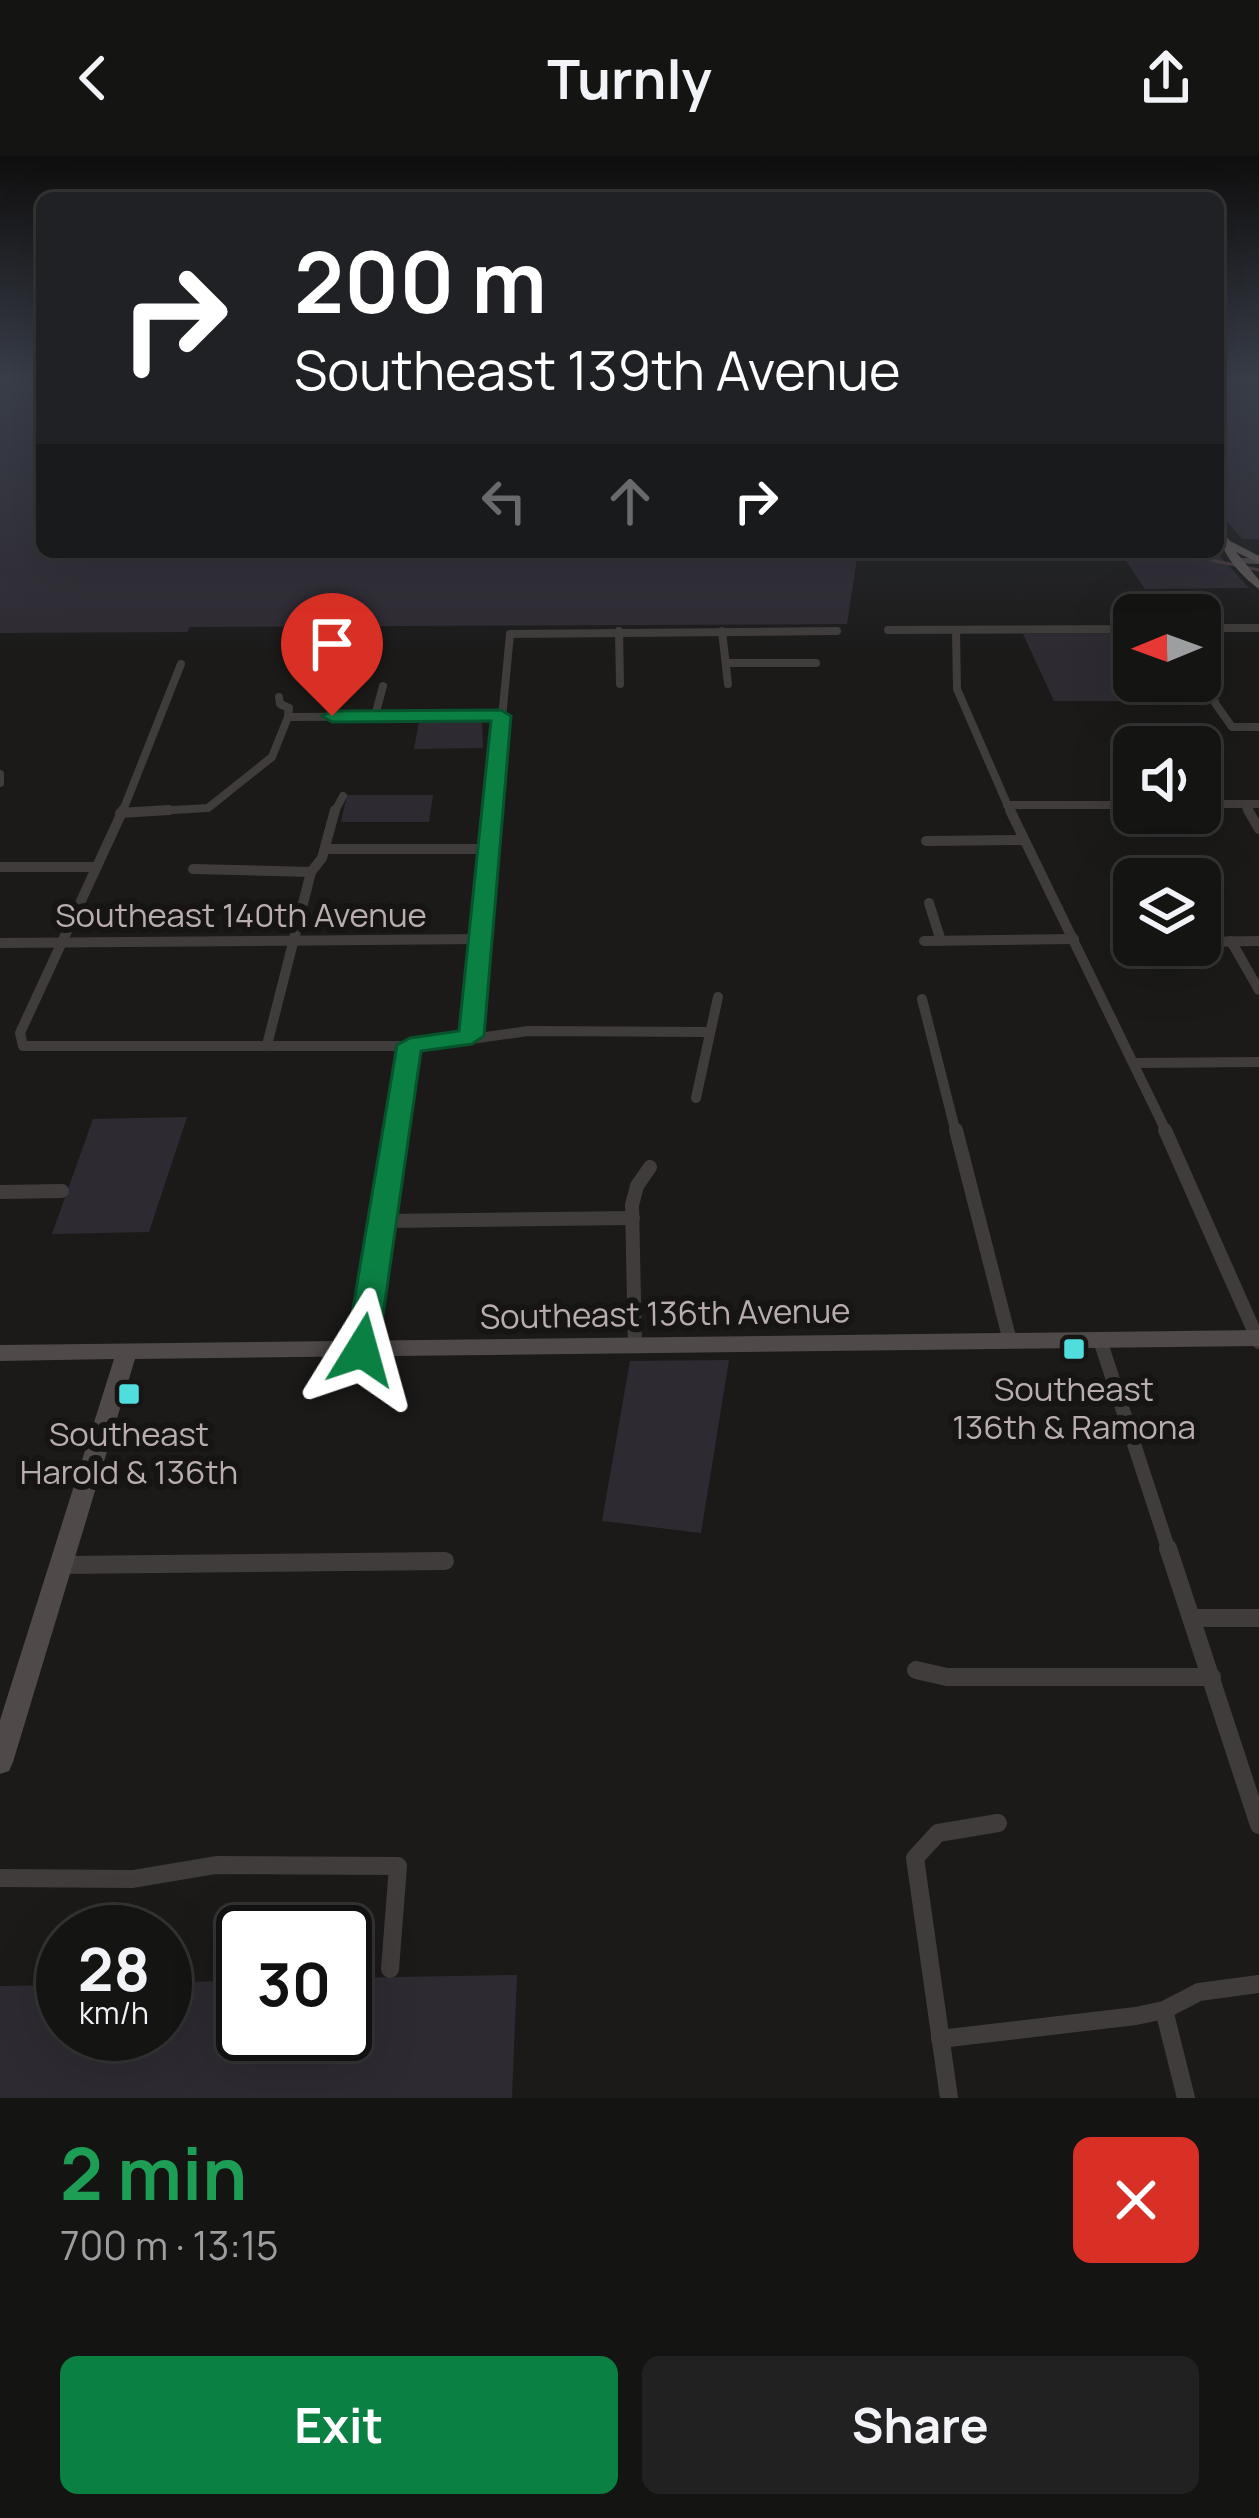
<!DOCTYPE html>
<html lang="en">
<head>
<meta charset="utf-8">
<style>
  :root { --surface:#141413; --page:#212121; --text:#f1f3f6; --muted:#9d9ea0; --line:#333; --accent:#0b8043 }
  body { margin:0; font-family:Manrope,sans-serif; background:var(--page); color:var(--text); height:100vh; display:flex; flex-direction:column; font-size:45px; white-space:nowrap }
  * { box-sizing:border-box; margin:0 }
  p { font-size:39px; color:var(--muted) }
  .icon { flex:none; width:66px; height:66px; fill:none; stroke:currentColor; stroke-width:2; stroke-linecap:round; stroke-linejoin:round }
  .map { position:relative; height:1942px; overflow:hidden }
  .drawer { display:flex; flex-direction:column; background:var(--surface); flex:1 }
  .drawer>* { flex:none }
  .banner { position:absolute; left:36px; top:36px; width:1188px; height:366px; border-radius:18px; box-shadow:0 12px 48px #0002,0 0 0 3px var(--line); background:#202124; color:#fff; overflow:hidden }
  .needle { width:78px; rotate:269deg }
  .fabs { position:absolute; left:1113px; top:438px; display:grid; gap:24px }
  .fabs a { display:grid; place-items:center; width:108px; height:108px; border-radius:18px; background:var(--surface); box-shadow:0 12px 48px #0002,0 0 0 3px var(--line); font-size:60px }
  .speed { position:absolute; left:36px; top:1749px; display:flex; gap:24px; font-size:60px; font-weight:700; text-align:center }
  .speed>* { display:grid; place-content:center; width:156px; height:156px; border-radius:50%; background:var(--surface); box-shadow:0 12px 48px #0002,0 0 0 3px var(--line); line-height:1 }
  .speed small { font-size:30px; font-weight:400 }
  .speed .limit { border:6px solid #111; border-radius:18px; background:#fff; color:#111 }
  .pin { position:absolute; display:grid; place-items:center; width:102px; height:102px; color:#fff; margin:-123px -51px; border-radius:50% 50% 50% 0; rotate:-45deg; box-shadow:0 0 12px #0007 }
  .pin .icon { rotate:45deg }
  .me { position:absolute; width:132px; margin:-66px; rotate:8deg; stroke-linejoin:round; filter:drop-shadow(0 0 9px #0008) }
  .turn { display:flex; align-items:center; gap:42px; height:252px; padding:0 60px; font-size:54px }
  .turn .icon { width:156px; height:156px; stroke-width:2.5 }
  .turn b { display:block; font-size:84px; line-height:102px }
  .lanes { display:flex; align-items:center; height:114px; padding:0 60px; background:#0003; justify-content:center; gap:60px; direction:ltr }
  .lanes .off { opacity:.35 }
  .round { display:grid; place-items:center; flex:none; width:126px; height:126px; border-radius:18px; background:var(--page) }
  .overview { display:flex; align-items:center; justify-content:space-between; height:204px; padding:0 60px }
  h1 { font-size:72px; font-weight:700; line-height:90px; color:#1e9e55 }
  .primary-button { display:flex; gap:24px; margin-top:auto; padding:24px 60px }
  .primary-button a { flex:1; height:138px; border-radius:18px; background:var(--accent); color:#fff; font-size:48px; font-weight:700; line-height:138px; text-align:center }
  .primary-button a+a { background:var(--page); color:var(--text) }
  header { display:flex; justify-content:space-between; align-items:center; height:156px; padding:0 60px; background:var(--surface); font-size:54px; font-weight:700 }
  .map>svg:first-child { display:block }
  .green { fill:#2e2a32 }
  .lines { fill:none; stroke-linecap:round; stroke-linejoin:round }
  .stream { stroke:#4b3c3f; stroke-width:3 }
  .street-far3 { stroke:#403c3b; stroke-width:8 }
  .street-far2 { stroke:#403c3b; stroke-width:10 }
  .street-far1 { stroke:#403c3b; stroke-width:14 }
  .street { stroke:#403c3b; stroke-width:18 }
  .secondary { fill:#4f4949; fill-rule:evenodd }
  .primary { fill:#5e5857; fill-rule:evenodd }
  .route { fill:#0b8043; stroke:#07532c; stroke-width:3 }
  .poi-dot { fill:#4fdedd; stroke:#161514; stroke-width:4.5 }
  .labels { text-anchor:middle; dominant-baseline:central; stroke-width:12; stroke-linejoin:round; paint-order:stroke }
  .street-label { font-size:33px; fill:#b9aead; stroke:#161514 }
  .poi-label { font-size:33px; fill:#b9aead; stroke:#161514 }
</style>
</head>
<body>
<header><svg class="icon" aria-label="back" viewBox="0 0 24 24"><path d="M15 5l-7 7 7 7"/></svg>Turnly<svg class="icon" aria-label="share" viewBox="0 0 24 24"><path d="M12 15V3M7 8l5-5 5 5M5 13v7h14v-7"/></svg></header>
<div class="map">
<svg width="1259" height="1942" viewBox="0 0 1259 1942">
  <rect width="100%" height="100%" fill="#1b1a19"/>
  <g class="green">
    <polygon points="0,225 42,225 42,396 858,396 847,468 190,471 187,476 0,477"/>
    <polygon points="1218,225 1259,225 1259,383 1242,383 1218,356"/>
    <polygon points="1120,396 1216,396 1249,432 1145,433"/>
    <polygon points="1134,477 1134,525 1200,525 1200,516 1220,545 1054,545 1023,478"/>
    <polygon points="482,565 483,592 414,593 419,566"/>
    <polygon points="347,639 433,639 429,666 341,666"/>
    <polygon points="187,961 149,1076 52,1078 93,963"/>
    <polygon points="729,1204 701,1377 602,1365 630,1205"/>
    <polygon points="517,1819 512,1942 0,1942 0,1830 63,1829 63,1878 165,1878 165,1826 243,1825 243,1878 345,1878 345,1822"/>
  </g>
  <g class="lines">
    <polyline class="stream" points="1172,396 1259,414"/>
    <g class="street-far3">
      <polyline points="1200,472 1259,472"/>
      <polyline points="888,474 1134,473"/>
      <polyline points="956,474 957,533 1011,657"/>
      <polyline points="619,475 620,528"/>
      <polyline points="722,475 728,528"/>
      <polyline points="726,507 816,507"/>
      <polyline points="279,541 280,548 289,552 288,561"/>
      <polyline points="1215,547 1232,571 1259,571"/>
      <polyline points="375,560 383,530"/>
      <polyline points="288,561 501,560"/>
      <polyline points="0,618 0,627"/>
      <polyline points="1200,648 1259,648"/>
      <polyline points="1244,648 1250,657"/>
      <polyline points="1007,649 1134,649"/>
      <polyline points="120,657 208,652 272,601 288,561"/>
      <polyline points="122,657 181,508"/>
      <polyline points="334,657 343,640"/>
      <polyline points="493,657 510,478 837,475"/>
    </g>
    <g class="street-far2">
      <polyline points="123,654 20,877 23,890 422,890 528,875 710,876"/>
      <polyline points="1010,654 1167,977"/>
      <polyline points="1248,654 1259,673"/>
      <polyline points="120,657 169,654"/>
      <polyline points="926,685 1023,684"/>
      <polyline points="327,693 490,693"/>
      <polyline points="0,711 95,711"/>
      <polyline points="193,713 311,716"/>
      <polyline points="929,747 941,785"/>
      <polyline points="924,785 1074,783"/>
      <polyline points="1231,785 1259,834"/>
      <polyline points="1200,786 1259,785"/>
      <polyline points="0,787 482,783"/>
      <polyline points="922,843 956,977"/>
      <polyline points="472,881 493,654"/>
      <polyline points="267,889 311,716 322,702 335,654"/>
      <polyline points="1136,907 1259,906"/>
      <polyline points="696,942 718,841"/>
      <polyline points="396,977 410,889"/>
    </g>
    <g class="street-far1">
      <polyline points="956,974 1010,1185"/>
      <polyline points="1165,974 1259,1186"/>
      <polyline points="0,1036 62,1035"/>
      <polyline points="381,1065 633,1062"/>
      <polyline points="1100,1184 1169,1395"/>
      <polyline points="635,1190 632,1049 637,1030 650,1011"/>
      <polyline points="362,1194 397,974"/>
    </g>
    <g class="street">
      <polyline points="1168,1392 1259,1669"/>
      <polyline points="61,1409 445,1405"/>
      <polyline points="1193,1462 1259,1462"/>
      <polyline points="916,1514 947,1521 1212,1521"/>
      <polyline points="0,1722 133,1723 216,1709 398,1710 390,1813"/>
      <polyline points="1164,1854 1186,1942"/>
      <polyline points="940,1883 1136,1860 1164,1854 1199,1836 1259,1828"/>
      <polyline points="949,1942 915,1702 938,1677 998,1667"/>
    </g>
    <g class="secondary">
      <polygon points="1236,402 1259,402 1259,408 1232,407 1232,403"/>
      <polygon points="1259,1174 1259,1190 135,1203 13,1606 9,1615 0,1618 0,1564 114,1203 0,1205 0,1189"/>
    </g>
    <path class="primary" d="M1218,370L1230,385L1259,400V407L1236,396L1259,424V433C1240,419 1218,395 1218,370Z"/>
  </g>
  <linearGradient id="sky" x2="0" y2="1"><stop stop-color="#0f0e0e"/><stop offset="0.45" stop-color="#393e49"/><stop offset="1" stop-color="#393e49" stop-opacity="0"/></linearGradient>
  <rect width="1259" height="497" fill="url(#sky)"/>
  <polygon class="route" points="501,554 511,560 484,880 472,888 421,895 378,1194 373,1202 351,1202 346,1194 397,889 410,882 459,875 491,565 332,566 322,560 332,555"/>
  <g class="poi-dot">
    <rect x="1062" y="1181" width="24" height="24" rx="6"/>
    <rect x="117" y="1226" width="24" height="24" rx="6"/>
  </g>
  <g class="labels">
    <g class="street-label">
      <text x="241" y="758">Southeast 140th Avenue</text>
      <text transform="translate(665 1157) rotate(-1)">Southeast 136th Avenue</text>
    </g>
    <g class="poi-label">
      <text x="1074" y="1232">Southeast<tspan x="1074" dy="38">136th &amp; Ramona</tspan></text>
      <text x="129" y="1277">Southeast<tspan x="129" dy="38">Harold &amp; 136th</tspan></text>
    </g>
  </g>
</svg>
<div class="fabs">
<a><svg class="needle" viewBox="-14 -14 28 28"><path d="M0-13l5 13h-10z" fill="#e53935"/><path d="M0 13l5-13h-10z" fill="#9d9ea0"/></svg></a>
<a><svg class="icon" aria-label="sound" viewBox="0 0 24 24"><path d="M4 9h4l5-4v14l-5-4H4zM17 9q2 3 0 6"/></svg></a>
<a><svg class="icon" aria-label="layers" viewBox="0 0 24 24"><path d="M12 4l9 5-9 5-9-5zM3 14l9 5 9-5"/></svg></a>
</div>
<div class="speed"><div>28<small>km/h</small></div><div class="limit">30</div></div>
<div class="pin" style="left:332px;top:560px;background:#d93025"><svg class="icon" aria-label="arrive" viewBox="0 0 24 24"><path d="M6 21V4h12l-3 4 3 4H6"/></svg></div>
<svg class="me" style="left:362px;top:1194px" viewBox="-20 -20 40 40"><path d="M0-17L14 15 0 8-14 15z" fill="#0b8043" stroke="#fff" stroke-width="4"/></svg>
<div class="banner">
<div class="turn"><svg class="icon" aria-label="right" viewBox="0 0 24 24"><path d="M7 20v-9h11M14 6l5 5-5 5"/></svg><div><b>200 m</b>Southeast 139th Avenue</div></div>
<div class="lanes"><svg class="icon off" aria-label="left" viewBox="0 0 24 24"><path d="M17 20v-9H6M10 6l-5 5 5 5"/></svg><svg class="icon off" aria-label="ahead" viewBox="0 0 24 24"><path d="M12 20V5M6 11l6-6 6 6"/></svg><svg class="icon" aria-label="right" viewBox="0 0 24 24"><path d="M7 20v-9h11M14 6l5 5-5 5"/></svg></div>
</div>
</div>
<section class="drawer">
<div class="overview"><div><h1>2 min</h1><p>700 m · 13:15</p></div><a class="round" style="background:#d93025;color:#fff"><svg class="icon" aria-label="close" viewBox="0 0 24 24"><path d="M6 6l12 12M18 6L6 18"/></svg></a></div>
<div class="primary-button"><a>Exit</a><a>Share</a></div>
</section>
</body>
</html>
